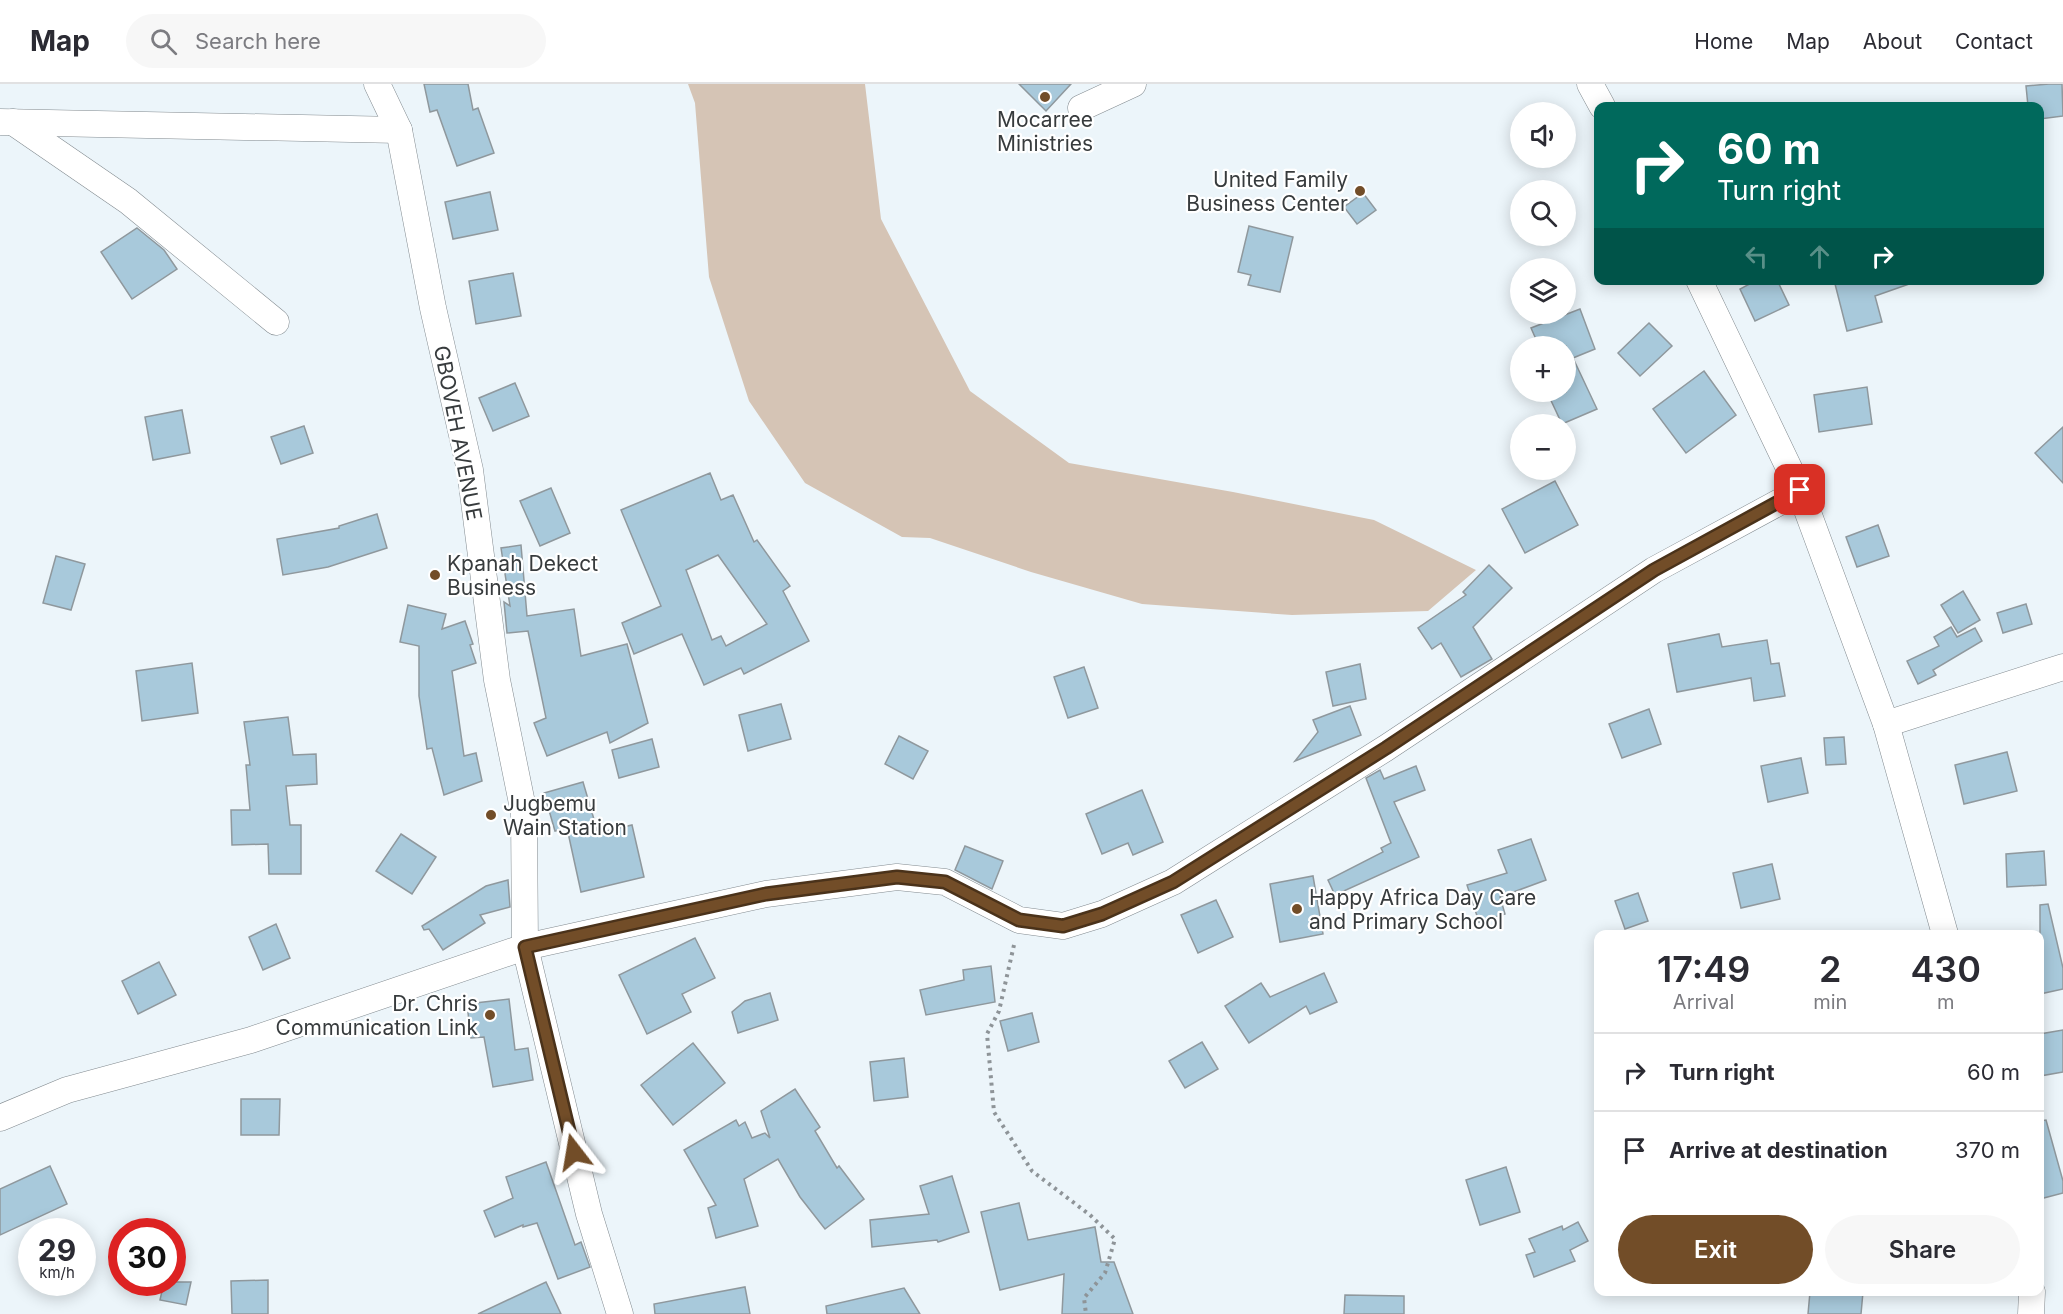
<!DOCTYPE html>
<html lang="en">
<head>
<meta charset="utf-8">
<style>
  :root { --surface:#fff; --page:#f7f7f7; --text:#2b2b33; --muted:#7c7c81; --line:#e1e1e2; --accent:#724d28 }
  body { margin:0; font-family:Inter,sans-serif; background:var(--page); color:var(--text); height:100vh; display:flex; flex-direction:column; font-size:22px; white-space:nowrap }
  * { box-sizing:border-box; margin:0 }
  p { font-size:20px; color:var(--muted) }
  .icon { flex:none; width:33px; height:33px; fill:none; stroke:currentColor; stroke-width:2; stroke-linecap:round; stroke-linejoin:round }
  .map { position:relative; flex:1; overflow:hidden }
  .details { position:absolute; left:1594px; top:846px; width:450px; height:366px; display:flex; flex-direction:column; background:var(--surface); border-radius:12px; box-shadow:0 3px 15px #0003 }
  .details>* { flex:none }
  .top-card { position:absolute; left:1594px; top:18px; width:450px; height:183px; border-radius:12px; box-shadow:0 3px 15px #0003; background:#00695c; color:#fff; overflow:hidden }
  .controls { position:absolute; left:1510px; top:18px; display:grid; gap:12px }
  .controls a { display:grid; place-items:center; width:66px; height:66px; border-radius:50%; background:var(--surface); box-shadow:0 3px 15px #0003; font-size:30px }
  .speed { position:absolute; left:18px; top:1134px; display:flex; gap:12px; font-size:30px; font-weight:700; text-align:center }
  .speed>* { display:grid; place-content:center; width:78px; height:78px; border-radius:50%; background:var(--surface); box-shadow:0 3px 15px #0003; line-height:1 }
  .speed small { font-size:15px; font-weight:400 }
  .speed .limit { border:9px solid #d22; background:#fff; color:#111 }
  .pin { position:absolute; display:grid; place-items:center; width:51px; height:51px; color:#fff; margin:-26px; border-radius:12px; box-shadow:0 3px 9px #0006 }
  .me { position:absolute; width:66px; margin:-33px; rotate:346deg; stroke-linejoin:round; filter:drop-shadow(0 0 4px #0008) }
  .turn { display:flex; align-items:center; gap:21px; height:126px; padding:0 24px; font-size:27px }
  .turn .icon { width:78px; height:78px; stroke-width:2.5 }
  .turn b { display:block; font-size:42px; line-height:51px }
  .lanes { display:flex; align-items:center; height:57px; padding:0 24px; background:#0003; justify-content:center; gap:30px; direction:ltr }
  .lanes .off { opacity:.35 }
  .eta { display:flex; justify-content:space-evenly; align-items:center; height:102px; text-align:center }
  .eta b { font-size:36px; font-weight:600; line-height:42px }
  .action { display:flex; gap:12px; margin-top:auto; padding:12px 24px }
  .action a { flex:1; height:69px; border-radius:36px; background:var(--accent); color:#fff; font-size:24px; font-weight:600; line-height:69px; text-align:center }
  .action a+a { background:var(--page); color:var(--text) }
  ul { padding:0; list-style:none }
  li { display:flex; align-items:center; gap:18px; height:78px; padding:0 24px; border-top:2px solid var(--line) }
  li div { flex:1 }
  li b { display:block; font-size:22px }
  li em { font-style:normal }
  header { display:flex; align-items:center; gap:36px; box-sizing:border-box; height:84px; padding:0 30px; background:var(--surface); border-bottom:2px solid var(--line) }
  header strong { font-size:28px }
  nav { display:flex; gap:33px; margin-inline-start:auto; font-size:21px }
  .search { width:420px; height:54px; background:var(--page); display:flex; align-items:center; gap:15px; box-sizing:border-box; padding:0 21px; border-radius:33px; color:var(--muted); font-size:22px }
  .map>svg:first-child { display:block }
  .green { fill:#d5c4b5 }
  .building { fill:#a8c9db; stroke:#8f989d; stroke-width:1.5; fill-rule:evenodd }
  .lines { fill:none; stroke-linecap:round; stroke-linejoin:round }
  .street-casing { stroke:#838b90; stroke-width:27 }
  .path { stroke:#8e9498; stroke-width:4; stroke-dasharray:3 4.5; stroke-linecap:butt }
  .street { stroke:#fff; stroke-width:26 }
  .route-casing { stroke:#4a321a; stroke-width:15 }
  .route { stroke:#724d28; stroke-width:10 }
  .poi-dot { fill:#724d28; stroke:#fff; stroke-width:2 }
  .labels { text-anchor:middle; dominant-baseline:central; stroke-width:4.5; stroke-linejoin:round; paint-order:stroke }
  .poi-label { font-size:21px; fill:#373b3d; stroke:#fff; text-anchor:start }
  .street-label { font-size:21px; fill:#373b3d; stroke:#fff }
</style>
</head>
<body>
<header>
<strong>Map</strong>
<div class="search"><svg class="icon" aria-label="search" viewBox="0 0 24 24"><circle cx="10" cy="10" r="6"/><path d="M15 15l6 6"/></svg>Search here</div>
<nav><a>Home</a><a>Map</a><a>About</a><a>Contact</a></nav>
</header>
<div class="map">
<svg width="2063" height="1230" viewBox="0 0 2063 1230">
  <rect width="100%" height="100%" fill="#ecf5fa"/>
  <polygon class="green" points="688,0 865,0 881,135 970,307 1069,379 1233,408 1374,436 1476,486 1428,527 1292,531 1142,520 1031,488 930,454 902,453 805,399 749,317 709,193 695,19"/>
  <g class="building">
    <polygon points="424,0 468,0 473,26 478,24 494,69 457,82 437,26 430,28"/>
    <polygon points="1019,0 1071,0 1046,27"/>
    <polygon points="2049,0 2062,0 2063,32 2040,35 2040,22 2028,22 2026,2"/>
    <polygon points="490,108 498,146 453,155 445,118"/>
    <polygon points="1363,109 1376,126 1357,140 1344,123"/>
    <polygon points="1249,142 1293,153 1280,208 1248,201 1251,191 1238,188"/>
    <polygon points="137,144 164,166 177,185 132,215 101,168"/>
    <polygon points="513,189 521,232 476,240 469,197"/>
    <polygon points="1757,196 1777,196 1789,221 1755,237 1740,205"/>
    <polygon points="1834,196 1911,196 1912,199 1875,212 1882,238 1847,247"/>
    <polygon points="1580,225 1595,265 1573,274 1597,325 1562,340 1547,308 1566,308 1566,262 1539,262 1531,244"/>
    <polygon points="1649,239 1672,262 1640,292 1618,269"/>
    <polygon points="1704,287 1736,331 1686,369 1653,325"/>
    <polygon points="515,299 529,332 493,347 479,314"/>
    <polygon points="1867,303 1872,340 1819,348 1814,311"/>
    <polygon points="182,326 190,369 153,376 145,333"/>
    <polygon points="304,342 313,369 281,380 271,353"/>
    <polygon points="2063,343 2063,399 2035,369"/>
    <path d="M710,389L721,416L733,411L754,458L757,456L790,502L783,507L809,557L744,590L741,584L704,601L682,550L634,570L622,539L661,522L621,426ZM718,471L767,540L726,562L721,552L712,556L686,486Z"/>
    <polygon points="1555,397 1578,441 1525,469 1502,425"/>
    <polygon points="551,404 570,449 540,462 520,417"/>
    <polygon points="377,430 387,464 328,483 283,491 277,455 339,444 339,442"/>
    <polygon points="1878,441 1889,472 1857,483 1846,453"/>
    <polygon points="521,461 527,532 574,525 581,572 627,560 648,639 610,659 607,648 547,672 534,639 546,634 528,547 507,549 504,518 510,522 501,464"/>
    <polygon points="56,472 85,480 71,526 43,519"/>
    <polygon points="1489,481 1512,504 1473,543 1492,575 1461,593 1441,559 1432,565 1418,544 1466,511 1463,508"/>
    <polygon points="1963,507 1980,536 1958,549 1941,521"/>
    <polygon points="2026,520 2032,540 2003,549 1997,529"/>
    <polygon points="408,521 446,530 442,545 465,537 473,560 470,561 476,579 452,587 464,672 476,669 482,697 444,711 432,664 427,665 419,612 419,562 400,558"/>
    <polygon points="1951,543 1957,553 1975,544 1982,557 1933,586 1936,591 1918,600 1907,577 1939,562 1934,553"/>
    <polygon points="1719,550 1722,563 1767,556 1771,580 1779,579 1785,612 1754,617 1751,594 1677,608 1668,560"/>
    <polygon points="192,579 198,629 142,637 136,587"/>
    <polygon points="1360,580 1366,615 1333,622 1326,588"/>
    <polygon points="1084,583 1098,624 1068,634 1054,593"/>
    <polygon points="781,620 791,655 748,667 739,631"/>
    <polygon points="1350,622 1361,651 1295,677 1318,648 1313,636"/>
    <polygon points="1649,625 1661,660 1622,674 1609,640"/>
    <polygon points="288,633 293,671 316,670 317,700 286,702 290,741 301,741 301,790 269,790 268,760 232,761 231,726 250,726 246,681 250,681 244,638"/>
    <polygon points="899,652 928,667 913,695 885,680"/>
    <polygon points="1844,653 1846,680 1826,681 1824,654"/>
    <polygon points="652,655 659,683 619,694 612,666"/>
    <polygon points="2007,668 2017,707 1964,720 1955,681"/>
    <polygon points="1801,674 1808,709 1768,718 1761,682"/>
    <polygon points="1416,682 1425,706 1394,718 1419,773 1335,811 1328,796 1383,768 1381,764 1391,759 1366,694 1380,686 1384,695"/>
    <polygon points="583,698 598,749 632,741 644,793 581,808 567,744 555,747 544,709"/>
    <polygon points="1142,706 1163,758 1133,771 1128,759 1102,770 1086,730"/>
    <polygon points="401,750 436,773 412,810 376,787"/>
    <polygon points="1531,755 1546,796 1500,813 1505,830 1479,838 1467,801 1507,789 1498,766"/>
    <polygon points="965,762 1003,777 992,805 955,786"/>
    <polygon points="2044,767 2046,801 2007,803 2006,770"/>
    <polygon points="1772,780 1780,815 1741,824 1733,789"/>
    <polygon points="1313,792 1323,850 1280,858 1270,800"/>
    <polygon points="508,796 510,823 480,831 485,839 443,866 429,845 424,846 422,842 486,802"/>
    <polygon points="1638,809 1648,837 1625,845 1615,817"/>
    <polygon points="1216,816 1233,853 1198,869 1181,831"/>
    <polygon points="2048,820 2063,884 2063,905 2040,910 2040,821"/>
    <polygon points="276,840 290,874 263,886 249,853"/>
    <polygon points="695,854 715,894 682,910 691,928 647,950 619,891"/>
    <polygon points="159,878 176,911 138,930 122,897"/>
    <polygon points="991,882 995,918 926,931 920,906 964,896 963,886"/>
    <polygon points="1324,889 1337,918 1310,930 1306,922 1249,959 1225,922 1261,899 1270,913"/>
    <polygon points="770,909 778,936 738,949 732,928 745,917"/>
    <polygon points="509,915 515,966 528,964 533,996 493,1003 484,953 471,954 467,920"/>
    <polygon points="1032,929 1039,958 1008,967 1000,937"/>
    <polygon points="2063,946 2063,988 2040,992 2040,950"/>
    <polygon points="1202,958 1218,985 1185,1004 1169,977"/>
    <polygon points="693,959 725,999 673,1041 641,1001"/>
    <polygon points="904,974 908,1013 874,1017 870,978"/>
    <polygon points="795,1005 820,1043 815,1047 837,1084 839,1082 864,1115 825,1145 800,1113 778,1075 744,1095 758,1142 716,1154 708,1124 716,1121 684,1066 736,1036 739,1042 745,1038 752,1054 765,1049 770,1054 761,1027"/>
    <polygon points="241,1015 280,1015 279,1051 241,1051"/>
    <polygon points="2046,1036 2063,1097 2063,1109 2040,1115 2040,1037"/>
    <polygon points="546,1078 575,1161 581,1158 590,1183 558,1195 537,1139 523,1143 523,1141 495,1153 484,1127 513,1114 506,1093"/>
    <polygon points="50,1082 67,1120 0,1151 0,1105"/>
    <polygon points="1506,1083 1520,1128 1480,1141 1466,1096"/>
    <polygon points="952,1092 969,1148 938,1158 937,1156 872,1163 870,1136 929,1130 920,1102"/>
    <polygon points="1019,1119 1028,1156 1095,1143 1101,1178 1114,1178 1133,1230 1062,1230 1064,1190 1000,1206 981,1128"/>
    <polygon points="1578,1138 1588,1157 1570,1166 1575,1177 1534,1193 1526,1171 1535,1168 1529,1155 1562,1142 1563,1146"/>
    <polygon points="268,1196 268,1230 232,1230 231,1197"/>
    <polygon points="164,1198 191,1198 186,1221 160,1216"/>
    <polygon points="546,1198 561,1230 478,1230"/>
    <polygon points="745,1203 750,1230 655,1230 654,1220"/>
    <polygon points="904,1204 920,1230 827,1230 826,1222"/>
    <polygon points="1810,1208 1863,1208 1861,1230 1808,1230"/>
    <polygon points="1345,1211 1404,1212 1404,1230 1344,1230"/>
  </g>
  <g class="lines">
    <defs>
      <g id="street">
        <polyline points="377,0 399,46 433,224 470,386 497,596 524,729 525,863 589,1130 620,1230"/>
        <polyline points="1590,0 1602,22"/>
        <polyline points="1081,24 1133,0"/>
        <polyline points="0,38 399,46"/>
        <polyline points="13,38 128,117 276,238"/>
        <polyline points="1699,196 1800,407 1886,640 1945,850"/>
        <polyline points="1886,640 2063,583"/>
        <polyline points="0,1034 67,1006 251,956 525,863 766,810 897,793 945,798 1019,836 1063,842 1102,830 1173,798 1386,664 1654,486 1800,407"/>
        <polyline points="2031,1230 2032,1208"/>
      </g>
    </defs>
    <use href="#street" class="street-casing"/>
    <polyline class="path" points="1014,861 999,927 987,950 994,1028 1032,1087 1090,1131 1115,1155 1105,1189 1084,1214 1086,1230"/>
    <use href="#street" class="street"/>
  </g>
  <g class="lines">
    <defs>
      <polyline id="route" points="574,1068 525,863 766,810 897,793 945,798 1019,836 1063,842 1102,830 1173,798 1386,664 1654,486 1800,406"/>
    </defs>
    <use href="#route" class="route-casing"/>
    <use href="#route" class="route"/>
  </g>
  <g class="poi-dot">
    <circle cx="1045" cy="13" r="6"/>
    <circle cx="1360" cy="107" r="6"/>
    <circle cx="435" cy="491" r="6"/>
    <circle cx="491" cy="731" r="6"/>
    <circle cx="1297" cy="825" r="6"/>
    <circle cx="490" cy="931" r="6"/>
  </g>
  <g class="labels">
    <g class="poi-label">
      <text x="1045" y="35" text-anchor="middle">Mocarree<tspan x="1045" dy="24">Ministries</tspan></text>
      <text x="1348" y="95" text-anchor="end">United Family<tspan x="1348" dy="24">Business Center</tspan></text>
      <text x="447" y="479">Kpanah Dekect<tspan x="447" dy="24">Business</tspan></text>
      <text x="503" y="719">Jugbemu<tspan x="503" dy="24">Wain Station</tspan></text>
      <text x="1309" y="813">Happy Africa Day Care<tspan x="1309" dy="24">and Primary School</tspan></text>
      <text x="478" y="919" text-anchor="end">Dr. Chris<tspan x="478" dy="24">Communication Link</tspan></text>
    </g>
    <g class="street-label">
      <text transform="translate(458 349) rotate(79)">GBOVEH AVENUE</text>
    </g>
  </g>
</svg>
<div class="controls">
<a><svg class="icon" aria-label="sound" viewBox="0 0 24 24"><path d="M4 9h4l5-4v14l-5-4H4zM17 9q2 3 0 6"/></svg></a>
<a><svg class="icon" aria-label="search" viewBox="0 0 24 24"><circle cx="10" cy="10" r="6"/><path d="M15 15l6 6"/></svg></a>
<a><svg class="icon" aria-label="layers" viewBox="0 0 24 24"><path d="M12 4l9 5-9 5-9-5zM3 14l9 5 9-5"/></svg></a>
<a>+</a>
<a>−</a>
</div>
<div class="speed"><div>29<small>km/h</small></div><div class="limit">30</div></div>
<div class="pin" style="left:1800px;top:406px;background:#d93025"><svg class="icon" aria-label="arrive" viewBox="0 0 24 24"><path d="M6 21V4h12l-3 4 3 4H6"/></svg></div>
<svg class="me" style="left:574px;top:1068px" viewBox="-20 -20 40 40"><path d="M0-17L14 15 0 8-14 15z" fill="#724d28" stroke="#fff" stroke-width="4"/></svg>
<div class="top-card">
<div class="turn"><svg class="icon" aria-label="right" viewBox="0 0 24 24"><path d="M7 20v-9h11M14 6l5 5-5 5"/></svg><div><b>60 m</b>Turn right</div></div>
<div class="lanes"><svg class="icon off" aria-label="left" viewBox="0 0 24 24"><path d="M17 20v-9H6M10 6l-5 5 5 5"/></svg><svg class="icon off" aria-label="ahead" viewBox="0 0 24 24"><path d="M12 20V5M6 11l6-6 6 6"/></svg><svg class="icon" aria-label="right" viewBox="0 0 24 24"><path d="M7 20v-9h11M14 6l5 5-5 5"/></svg></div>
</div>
<section class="details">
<div class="eta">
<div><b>17:49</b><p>Arrival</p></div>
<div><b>2</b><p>min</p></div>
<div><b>430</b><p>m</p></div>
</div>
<ul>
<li><svg class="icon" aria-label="right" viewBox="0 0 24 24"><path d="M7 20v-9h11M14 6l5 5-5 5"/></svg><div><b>Turn right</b></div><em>60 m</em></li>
<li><svg class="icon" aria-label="arrive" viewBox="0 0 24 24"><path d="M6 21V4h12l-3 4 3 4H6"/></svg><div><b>Arrive at destination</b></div><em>370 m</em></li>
</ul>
<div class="action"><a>Exit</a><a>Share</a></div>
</section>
</div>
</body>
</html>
